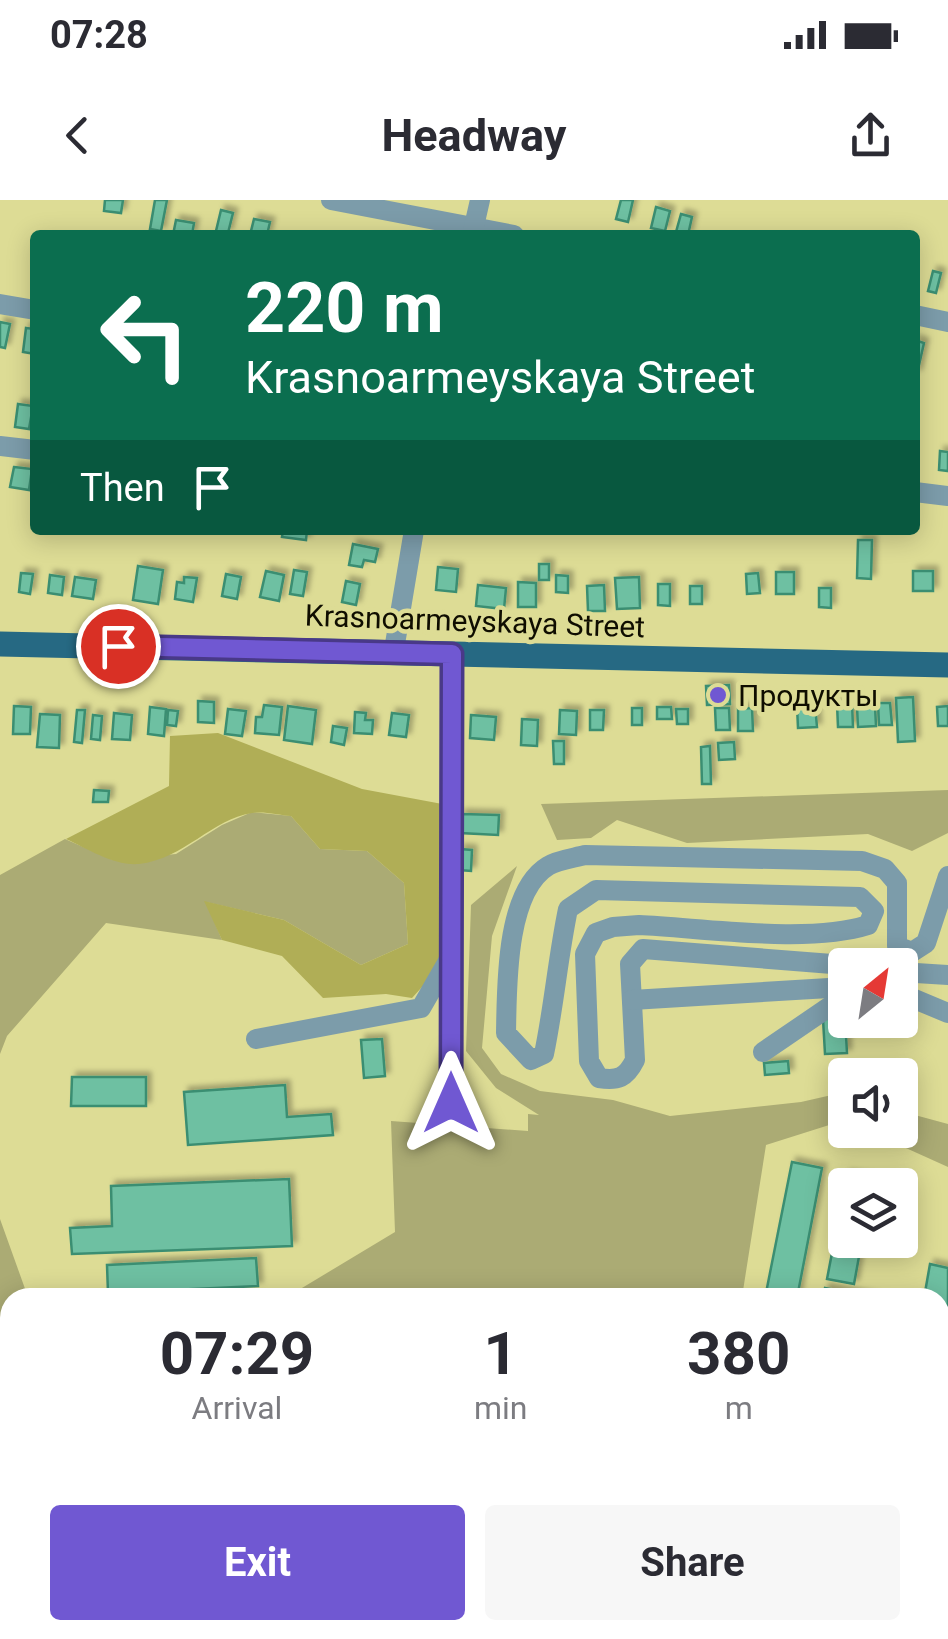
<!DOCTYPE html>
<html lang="en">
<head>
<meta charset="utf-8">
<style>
  :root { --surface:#fff; --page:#f7f7f7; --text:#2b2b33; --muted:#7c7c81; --accent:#7058d2 }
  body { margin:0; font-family:Roboto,sans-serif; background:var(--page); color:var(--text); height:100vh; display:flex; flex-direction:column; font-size:38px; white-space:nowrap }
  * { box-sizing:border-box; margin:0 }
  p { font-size:32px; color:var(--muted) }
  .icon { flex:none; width:55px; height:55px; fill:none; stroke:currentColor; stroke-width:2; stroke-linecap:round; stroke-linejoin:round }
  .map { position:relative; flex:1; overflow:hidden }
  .sheet { position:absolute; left:0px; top:1088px; width:950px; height:352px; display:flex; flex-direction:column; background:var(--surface); border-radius:30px 30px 0 0; box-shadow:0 5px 25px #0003 }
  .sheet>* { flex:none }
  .hud { position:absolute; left:30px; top:30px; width:890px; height:305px; border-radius:10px; box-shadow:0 5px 25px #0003; background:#0b6e4f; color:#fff; overflow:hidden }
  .needle { width:65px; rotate:30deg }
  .fabs { position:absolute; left:828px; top:748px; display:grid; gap:20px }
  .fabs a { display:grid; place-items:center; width:90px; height:90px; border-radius:10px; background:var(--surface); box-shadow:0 5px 25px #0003; font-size:50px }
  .pin { position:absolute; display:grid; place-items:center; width:85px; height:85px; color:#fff; margin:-42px; border:5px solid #fff; border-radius:50%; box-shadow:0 2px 10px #0007 }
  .me { position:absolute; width:110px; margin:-55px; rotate:0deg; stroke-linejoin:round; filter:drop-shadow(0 0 8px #0008) }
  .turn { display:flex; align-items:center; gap:35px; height:210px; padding:0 50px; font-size:45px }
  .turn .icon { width:130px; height:130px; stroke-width:2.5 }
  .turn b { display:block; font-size:70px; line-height:85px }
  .then { display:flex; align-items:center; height:95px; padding:0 50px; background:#0003; gap:20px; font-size:38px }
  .eta { display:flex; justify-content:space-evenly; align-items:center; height:170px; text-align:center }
  .eta b { font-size:60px; font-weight:700; line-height:70px }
  .button { display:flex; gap:20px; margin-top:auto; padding:20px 50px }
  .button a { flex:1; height:115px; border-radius:10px; background:var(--accent); color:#fff; font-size:40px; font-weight:700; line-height:115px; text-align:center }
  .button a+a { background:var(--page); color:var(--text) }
  .status { display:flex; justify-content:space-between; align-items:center; height:70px; padding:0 50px; background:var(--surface); direction:ltr }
  .status svg { height:28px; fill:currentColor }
  header { display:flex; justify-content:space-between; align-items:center; height:130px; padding:0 50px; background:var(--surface); font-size:45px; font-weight:700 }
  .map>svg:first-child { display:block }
  .green { fill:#abab74 }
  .forest { fill:#b0ae56 }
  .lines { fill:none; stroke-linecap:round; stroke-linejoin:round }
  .canal { stroke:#9f98e4; stroke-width:14 }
  .building { fill:#6ec0a2; stroke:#3b8e72; stroke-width:2.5; filter:url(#shadow) }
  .path { stroke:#79774c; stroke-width:2.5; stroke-dasharray:8 8; stroke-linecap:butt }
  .minor { stroke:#7c9caa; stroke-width:20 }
  .major { stroke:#266983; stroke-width:25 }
  .route-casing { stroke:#493988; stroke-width:25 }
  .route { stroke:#7058d2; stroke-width:18 }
  .poi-dot { fill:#7058d2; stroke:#dddc95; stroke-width:4 }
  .labels { text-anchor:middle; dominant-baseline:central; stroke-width:9; stroke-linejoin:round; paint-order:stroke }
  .street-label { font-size:30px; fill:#0f0d00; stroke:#dddc95 }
  .poi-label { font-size:30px; fill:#0f0d00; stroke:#dddc95; text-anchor:start }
</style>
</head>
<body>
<div class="status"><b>07:28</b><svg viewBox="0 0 49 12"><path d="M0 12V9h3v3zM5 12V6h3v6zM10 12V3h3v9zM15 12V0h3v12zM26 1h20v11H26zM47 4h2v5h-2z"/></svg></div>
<header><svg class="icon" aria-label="back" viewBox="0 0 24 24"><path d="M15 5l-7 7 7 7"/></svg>Headway<svg class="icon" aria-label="share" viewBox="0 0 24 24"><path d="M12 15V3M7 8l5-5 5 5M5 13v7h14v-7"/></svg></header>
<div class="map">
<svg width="948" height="1439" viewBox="0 0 948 1439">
  <defs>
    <filter id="shadow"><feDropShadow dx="4.5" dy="-4.5" stdDeviation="2.5" flood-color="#0004"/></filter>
  </defs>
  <rect width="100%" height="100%" fill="#dddc95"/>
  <g class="green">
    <polygon points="948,590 948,633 912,651 868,634 687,643 617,620 591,638 557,640 541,604"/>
    <polygon points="252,612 291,616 320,649 367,651 404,683 408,744 361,765 284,720 206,702 222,740 106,723 7,836 0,854 0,675 65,639 113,660 176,654 222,625"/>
    <polygon points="517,666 492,736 482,848 501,874 540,891 613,900 670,916 801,902 845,892 845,920 766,945 742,1097 287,1097 395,1032 391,921 528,931 528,914 539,915 496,888 466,851 471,705"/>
    <polygon points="900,911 948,924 948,967 866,930 900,930"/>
    <polygon points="0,1019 28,1097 10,1098 10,1351 0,1349"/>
    <polygon points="940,1293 948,1294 948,1439 0,1439 0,1373 10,1375 10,1430 940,1430"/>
  </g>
  <path class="forest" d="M218,533L362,589L453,606L452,754L412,798L386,794L323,798L282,756L222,740L204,701L284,720L361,765L408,744L404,683L367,651L320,649L291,616C279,615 264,611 252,613C212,619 184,659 139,664C114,666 88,649 66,639L169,586L170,536Z"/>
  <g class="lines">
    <polyline class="canal" points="0,1362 10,1363"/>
  </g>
  <g class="building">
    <polygon points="105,0 123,0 121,13 104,11"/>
    <polygon points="155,0 167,0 161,31 150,29"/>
    <polygon points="621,0 633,0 628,22 616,19"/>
    <polygon points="656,7 670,11 665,31 651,28"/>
    <polygon points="221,10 233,13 228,33 216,31"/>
    <polygon points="681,14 692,17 688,35 676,32"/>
    <polygon points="254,19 270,22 267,35 250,35"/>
    <polygon points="176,20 194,23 192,35 173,35"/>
    <polygon points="933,71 941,73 936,93 928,91"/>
    <polygon points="0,122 10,124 5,148 0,147"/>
    <polygon points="26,128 35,129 35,154 23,152"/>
    <polygon points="915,140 924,143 917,174 915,173"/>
    <polygon points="18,204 33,206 29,229 15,227"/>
    <polygon points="940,251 948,252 948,271 939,270"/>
    <polygon points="14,267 32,269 29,290 10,287"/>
    <polygon points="283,330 307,330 306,340 282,337"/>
    <polygon points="858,340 872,340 871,379 857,378"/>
    <polygon points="353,344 378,349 375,362 364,360 362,367 349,365"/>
    <rect x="539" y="364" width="10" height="16"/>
    <polygon points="138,366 163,370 158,404 133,400"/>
    <polygon points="438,367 458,369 456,392 436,390"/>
    <polygon points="294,370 307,372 303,396 290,394"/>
    <polygon points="266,371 284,375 279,401 260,397"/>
    <rect x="913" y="371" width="20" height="20"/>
    <rect x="776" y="372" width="18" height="22"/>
    <polygon points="21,373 33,374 30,394 19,392"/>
    <polygon points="758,373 760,393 747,394 746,374"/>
    <polygon points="226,374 241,377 237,399 222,396"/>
    <polygon points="50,375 64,377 62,395 48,393"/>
    <polygon points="556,375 568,376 568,393 556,392"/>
    <polygon points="75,377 96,380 93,399 72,396"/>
    <polygon points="184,377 197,378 193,402 175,399 177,382 184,383"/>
    <polygon points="639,377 640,408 617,409 615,378"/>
    <polygon points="346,381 360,384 356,405 342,402"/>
    <polygon points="518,382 536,383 536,407 518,407"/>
    <polygon points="658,384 670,384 670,406 658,405"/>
    <polygon points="478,385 506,388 504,409 476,406"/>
    <polygon points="604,385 605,411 588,411 587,386"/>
    <rect x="690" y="386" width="12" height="18"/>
    <polygon points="819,388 831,388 831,408 819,407"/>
    <polygon points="729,485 730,504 707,505 706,486"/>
    <polygon points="913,497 915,541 898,542 896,498"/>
    <polygon points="198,501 214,502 214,523 198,522"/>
    <polygon points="852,503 853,527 838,527 837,504"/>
    <polygon points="878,503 890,503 892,525 879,525"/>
    <polygon points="264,505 282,507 279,535 255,533 256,517 262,517"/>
    <polygon points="815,505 817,527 798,528 797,506"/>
    <polygon points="14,506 31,507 30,534 13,534"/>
    <polygon points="288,506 316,510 312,544 284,540"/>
    <polygon points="875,506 876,526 858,527 857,507"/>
    <polygon points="948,506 948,526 938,526 937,507"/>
    <polygon points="150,507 166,509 164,536 148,534"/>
    <polygon points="657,507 671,507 672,519 657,519"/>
    <rect x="632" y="508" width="10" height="17"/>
    <polygon points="715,508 729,508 730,530 716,530"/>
    <polygon points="752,508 753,531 738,531 738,509"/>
    <polygon points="228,509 246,511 242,536 225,534"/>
    <polygon points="676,509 688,509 688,524 677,524"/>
    <polygon points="77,510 85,510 82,543 74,542"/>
    <polygon points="168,510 178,511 176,526 167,525"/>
    <polygon points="560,510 577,511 576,535 559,534"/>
    <polygon points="590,510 604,510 603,530 590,530"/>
    <polygon points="355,512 366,513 365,520 373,520 372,534 354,533"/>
    <polygon points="114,513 132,515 130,540 112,539"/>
    <polygon points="392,513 409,515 406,537 389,535"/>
    <polygon points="40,514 60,515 59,548 37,547"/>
    <polygon points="93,515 102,516 100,540 91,539"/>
    <polygon points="471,515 496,517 494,540 470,538"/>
    <polygon points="522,519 538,520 537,546 521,545"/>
    <polygon points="333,526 347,528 344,545 331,542"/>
    <polygon points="553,541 564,541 564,564 554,564"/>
    <polygon points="734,542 735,559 719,560 718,543"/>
    <polygon points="710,546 711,584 702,584 701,547"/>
    <polygon points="94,590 109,591 108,602 93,602"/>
    <polygon points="461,614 499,615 498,635 460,633"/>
    <polygon points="460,649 472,650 471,671 459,670"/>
    <polygon points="845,818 847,853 825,854 823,819"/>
    <polygon points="382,839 385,876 364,878 361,840"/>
    <polygon points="788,861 789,873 765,875 764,863"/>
    <polygon points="72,877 146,877 146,906 71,906"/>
    <polygon points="285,885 287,917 331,914 333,935 188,945 184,892"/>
    <polygon points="792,962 822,968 797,1098 765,1098"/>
    <polygon points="847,975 874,980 873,985 845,985 845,1040 862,1040 854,1084 827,1079"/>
    <polygon points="289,979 292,1046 72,1054 70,1028 112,1026 111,986"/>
    <polygon points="256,1058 258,1086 108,1093 107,1065"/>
    <polygon points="930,1064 948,1068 948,1174 940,1172 940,1098 924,1098"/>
    <polygon points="825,1088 875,1098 823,1098"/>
    <polygon points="940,1186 948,1188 948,1214 940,1213"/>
    <polygon points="940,1226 948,1227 948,1255 940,1253"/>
  </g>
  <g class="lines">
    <g class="path">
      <polyline points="0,1402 10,1404"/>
      <path d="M133,1430C172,1439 217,1439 256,1430"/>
      <polyline points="272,1430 293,1439"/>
      <polyline points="35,1439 35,1430"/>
    </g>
    <g class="minor">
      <polyline points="331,0 514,35"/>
      <polyline points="472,35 480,0"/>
      <polyline points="0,104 35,110"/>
      <polyline points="915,115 948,122"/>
      <polyline points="0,246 35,250"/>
      <polyline points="915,292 948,296"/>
      <polyline points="394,450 414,330"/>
      <path d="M845,765L643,749L630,764L635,860C626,878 618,881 599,878L589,861L585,754L596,733L613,727L639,725C704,728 809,744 868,725L874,711L860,697L596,690L568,709C558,757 554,806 544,854L531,860L506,833C507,788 505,692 548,666C557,660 574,658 585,655L862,661L885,669L897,683V746L912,752L926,743L948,676"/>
      <polyline points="900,772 948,775"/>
      <polyline points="900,793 948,813"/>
      <polyline points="632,800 829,788 845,793"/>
      <polyline points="256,839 421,808 451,756"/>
      <polyline points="763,852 845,796"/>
      <polyline points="451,903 452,454"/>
    </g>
    <polyline class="major" points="0,444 948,465"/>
  </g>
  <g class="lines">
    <defs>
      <polyline id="route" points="118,446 452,454 451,903"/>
    </defs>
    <use href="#route" class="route-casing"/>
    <use href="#route" class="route"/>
  </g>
  <circle class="poi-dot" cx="718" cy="495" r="10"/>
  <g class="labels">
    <g class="street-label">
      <text transform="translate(475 421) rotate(2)">Krasnoarmeyskaya Street</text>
    </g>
    <g class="poi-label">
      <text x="738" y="495">Продукты</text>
    </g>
  </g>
</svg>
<div class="fabs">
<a><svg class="needle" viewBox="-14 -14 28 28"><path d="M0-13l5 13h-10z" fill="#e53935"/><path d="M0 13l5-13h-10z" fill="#7c7c81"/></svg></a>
<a><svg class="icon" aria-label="sound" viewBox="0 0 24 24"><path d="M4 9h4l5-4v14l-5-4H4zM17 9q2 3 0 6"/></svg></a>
<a><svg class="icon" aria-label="layers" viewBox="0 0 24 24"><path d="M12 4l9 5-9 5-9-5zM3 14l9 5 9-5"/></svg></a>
</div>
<div class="pin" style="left:118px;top:446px;background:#d93025"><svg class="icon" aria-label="arrive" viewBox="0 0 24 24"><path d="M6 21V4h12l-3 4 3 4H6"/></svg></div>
<svg class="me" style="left:451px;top:903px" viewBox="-20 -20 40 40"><path d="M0-17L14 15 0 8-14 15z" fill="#7058d2" stroke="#fff" stroke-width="4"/></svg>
<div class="hud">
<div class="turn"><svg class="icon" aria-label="left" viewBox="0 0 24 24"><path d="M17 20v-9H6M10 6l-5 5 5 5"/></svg><div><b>220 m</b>Krasnoarmeyskaya Street</div></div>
<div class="then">Then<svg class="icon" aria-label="arrive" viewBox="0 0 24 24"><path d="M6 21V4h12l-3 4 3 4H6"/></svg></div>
</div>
<section class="sheet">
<div class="eta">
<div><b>07:29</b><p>Arrival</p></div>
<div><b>1</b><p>min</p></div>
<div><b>380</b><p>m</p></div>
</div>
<div class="button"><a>Exit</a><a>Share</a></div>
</section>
</div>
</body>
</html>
